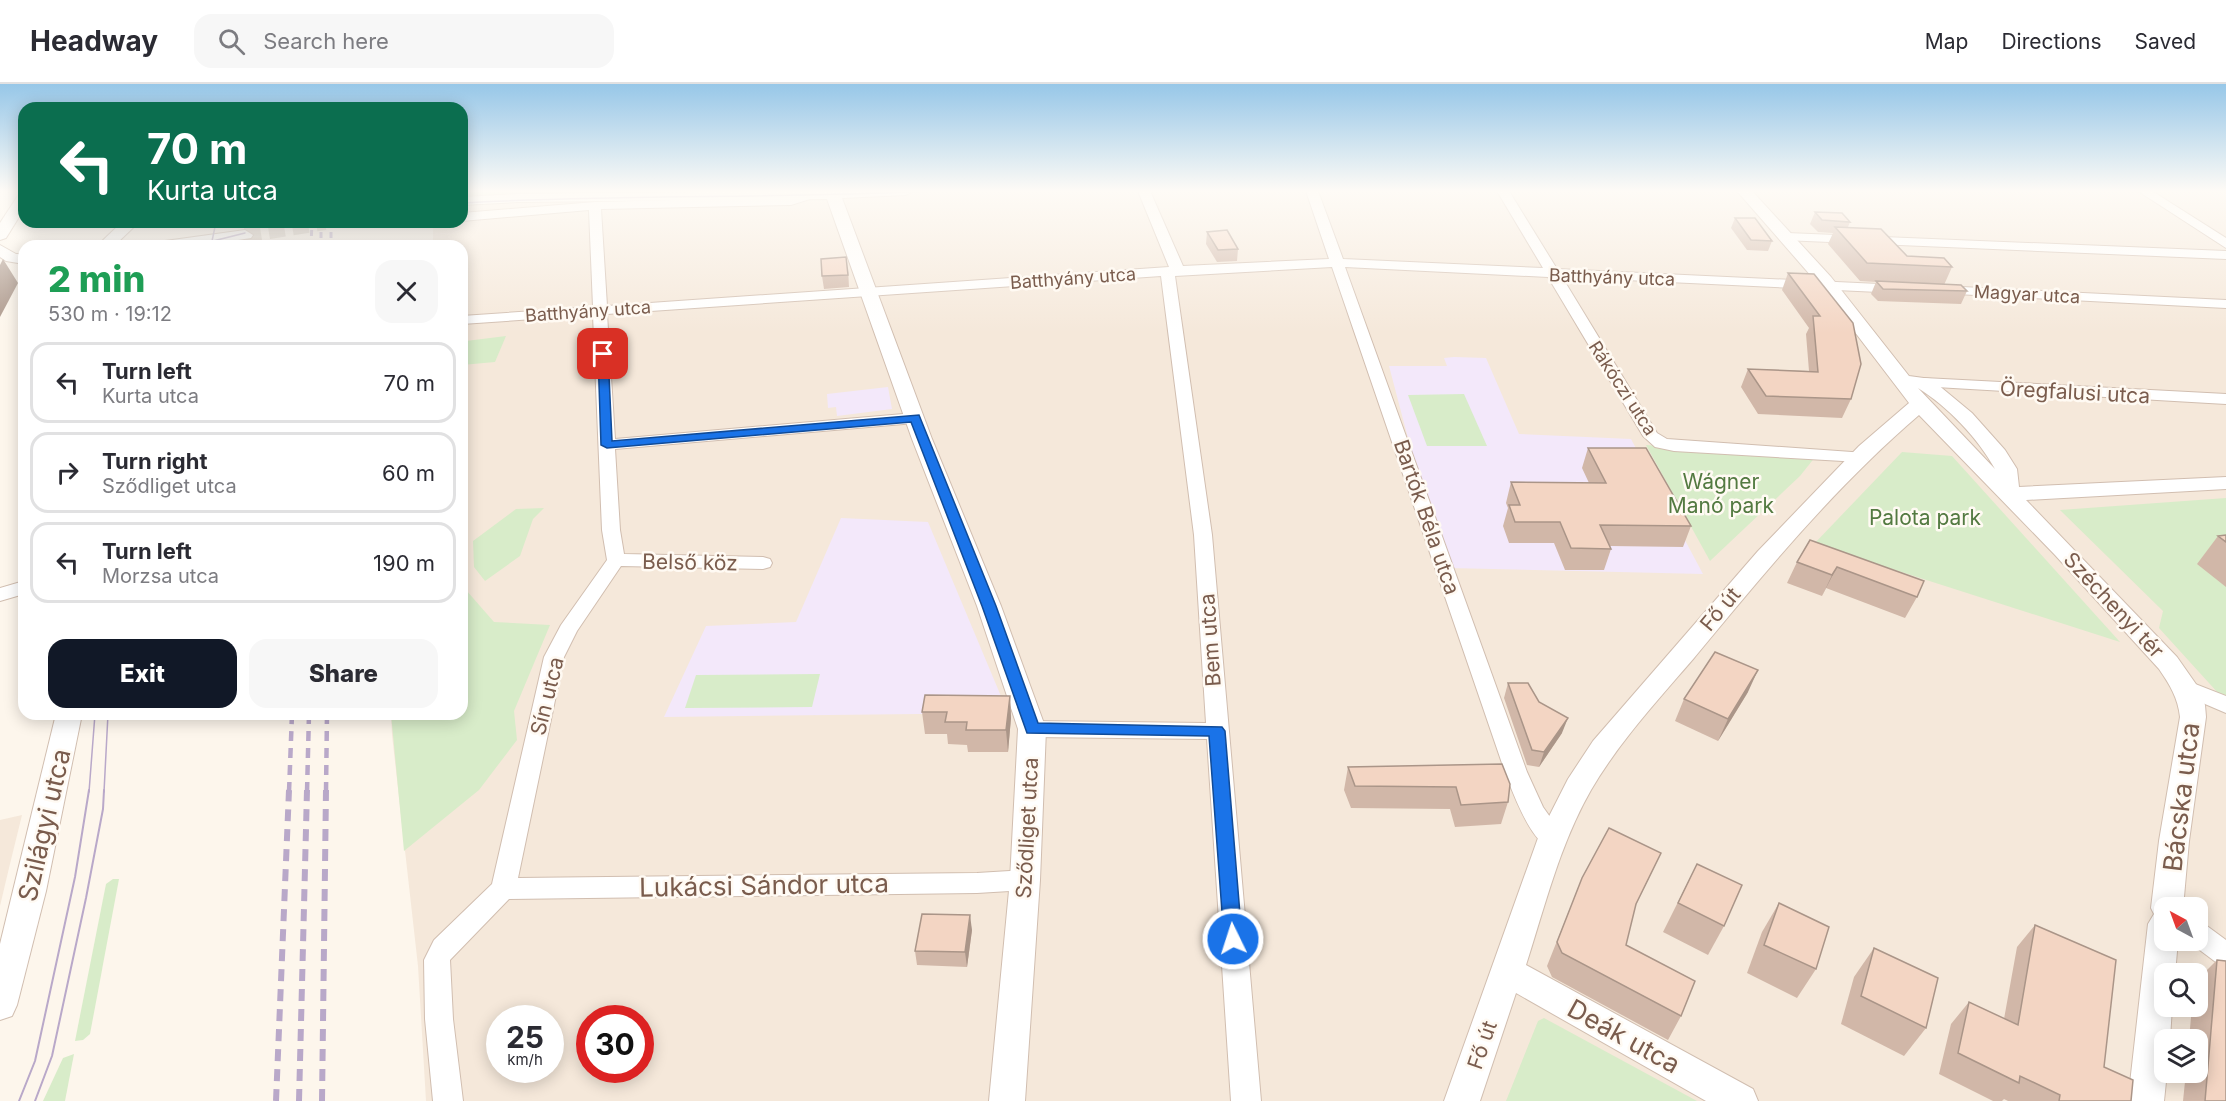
<!DOCTYPE html>
<html lang="en">
<head>
<meta charset="utf-8">
<style>
  :root { --surface:#fff; --page:#f7f7f7; --text:#2b2b33; --muted:#7c7c81; --line:#e1e1e2; --accent:#111827 }
  body { margin:0; font-family:Inter,sans-serif; background:var(--page); color:var(--text); height:100vh; display:flex; flex-direction:column; font-size:22px; white-space:nowrap }
  * { box-sizing:border-box; margin:0 }
  p { font-size:20px; color:var(--muted) }
  .icon { flex:none; width:33px; height:33px; fill:none; stroke:currentColor; stroke-width:2; stroke-linecap:round; stroke-linejoin:round }
  .map { position:relative; flex:1; overflow:hidden }
  .panel { position:absolute; left:18px; top:156px; width:450px; height:480px; display:flex; flex-direction:column; background:var(--surface); border-radius:18px; box-shadow:0 3px 15px #0003 }
  .panel>* { flex:none }
  .hud { position:absolute; left:18px; top:18px; width:450px; height:126px; border-radius:18px; box-shadow:0 3px 15px #0003; background:#0b6e4f; color:#fff; overflow:hidden }
  .needle { width:39px; rotate:319deg }
  .tools { position:absolute; left:2154px; top:813px; display:grid; gap:12px }
  .tools a { display:grid; place-items:center; width:54px; height:54px; border-radius:12px; background:var(--surface); box-shadow:0 3px 15px #0003; font-size:30px }
  .speed { position:absolute; left:486px; top:921px; display:flex; gap:12px; font-size:30px; font-weight:700; text-align:center }
  .speed>* { display:grid; place-content:center; width:78px; height:78px; border-radius:50%; background:var(--surface); box-shadow:0 3px 15px #0003; line-height:1 }
  .speed small { font-size:15px; font-weight:400 }
  .speed .limit { border:9px solid #d22; background:#fff; color:#111 }
  .pin { position:absolute; display:grid; place-items:center; width:51px; height:51px; color:#fff; margin:-26px; border-radius:12px; box-shadow:0 3px 9px #0006 }
  .me { position:absolute; width:66px; margin:-33px; rotate:356deg; stroke-linejoin:round; filter:drop-shadow(0 0 4px #0008) }
  .turn { display:flex; align-items:center; gap:21px; height:126px; padding:0 30px; font-size:27px }
  .turn .icon { width:78px; height:78px; stroke-width:2.5 }
  .turn b { display:block; font-size:42px; line-height:51px }
  .round { display:grid; place-items:center; flex:none; width:63px; height:63px; border-radius:18px; background:var(--page) }
  .overview { display:flex; align-items:center; justify-content:space-between; height:102px; padding:0 30px }
  h1 { font-size:36px; font-weight:800; line-height:45px; color:#1e9e55 }
  .primary-button { display:flex; gap:12px; margin-top:auto; padding:12px 30px }
  .primary-button a { flex:1; height:69px; border-radius:18px; background:var(--accent); color:#fff; font-size:24px; font-weight:800; line-height:69px; text-align:center }
  .primary-button a+a { background:var(--page); color:var(--text) }
  ul { padding:0; list-style:none }
  li { display:flex; align-items:center; gap:18px; height:81px; margin:0 12px 9px; padding:0 18px; border:3px solid var(--line); border-radius:18px }
  li div { flex:1 }
  li b { display:block; font-size:22px }
  li em { font-style:normal }
  header { display:flex; align-items:center; gap:36px; box-sizing:border-box; height:84px; padding:0 30px; background:var(--surface); border-bottom:2px solid var(--line) }
  header strong { font-size:28px }
  nav { display:flex; gap:33px; margin-inline-start:auto; font-size:21px }
  .search { width:420px; height:54px; background:var(--page); display:flex; align-items:center; gap:15px; box-sizing:border-box; padding:0 21px; border-radius:18px; color:var(--muted); font-size:22px }
  .map>svg:first-child { display:block }
  .residential { fill:#f5e8da; fill-rule:evenodd }
  .education { fill:#f3e8fa }
  .green { fill:#d8ecc9 }
  .lines { fill:none; stroke-linecap:round; stroke-linejoin:round }
  .tertiary-tunnel { stroke:#dcd0c4; stroke-width:16; stroke-dasharray:16 8; stroke-linecap:butt }
  .minor-casing { stroke:#d1beb0; stroke-width:2 }
  .tertiary-casing { stroke:#d1beb0; stroke-width:2 }
  .minor { fill:#fff; fill-rule:evenodd }
  .tertiary { fill:#fff; fill-rule:evenodd }
  .tram-far1 { stroke:#b9a8c9; stroke-width:1.5 }
  .tram { stroke:#b9a8c9; stroke-width:2 }
  .rail-far2 { stroke:#b9a8c9; stroke-width:3; stroke-dasharray:6 4; stroke-linecap:butt }
  .rail-far1 { stroke:#b9a8c9; stroke-width:4.5; stroke-dasharray:10 7; stroke-linecap:butt }
  .rail { stroke:#b9a8c9; stroke-width:6; stroke-dasharray:12 8; stroke-linecap:butt }
  .wall { fill:#d1b7a8 }
  .shaded-wall { fill:#aa9588 }
  .building { fill:#f3d5c3; stroke:#aa9588; stroke-width:1.5 }
  .route { fill:#1a73e8; stroke:#114b97; stroke-width:1.5 }
  .labels { text-anchor:middle; dominant-baseline:central; stroke-width:5; stroke-linejoin:round; paint-order:stroke }
  .far-street-label { font-size:18px; fill:#7a5c4d; stroke:#fffaf3 }
  .street-label { font-size:21px; fill:#7a5c4d; stroke:#fffaf3 }
  .park-label { font-size:21px; fill:#537a41; stroke:#fffaf3 }
  .near-street-label { font-size:26px; fill:#7a5c4d; stroke:#fffaf3 }
</style>
</head>
<body>
<header>
<strong>Headway</strong>
<div class="search"><svg class="icon" aria-label="search" viewBox="0 0 24 24"><circle cx="10" cy="10" r="6"/><path d="M15 15l6 6"/></svg>Search here</div>
<nav><a>Map</a><a>Directions</a><a>Saved</a></nav>
</header>
<div class="map">
<svg width="2226" height="1017" viewBox="0 0 2226 1017">
  <rect width="100%" height="100%" fill="#fdf6ec"/>
  <g class="residential">
    <path d="M462,107H2226V1017H426L418,882L392,651L391,630H462V162H433V141L429,138H462ZM2164,824H2198V856H2164ZM2164,890H2198V922H2164ZM500,934H550V986H500ZM590,934H640V986H590ZM2164,956H2198V988H2164Z"/>
    <polygon points="22,731 9,784 0,822 0,736"/>
  </g>
  <g class="education">
    <polygon points="1454,273 1486,274 1519,350 1631,355 1703,490 1448,484 1423,411 1389,282 1447,282 1444,274"/>
    <polygon points="888,303 892,325 837,332 836,323 828,324 827,310"/>
    <polygon points="841,434 928,438 1008,629 664,633 706,542 796,538"/>
  </g>
  <g class="green">
    <polygon points="466,107 819,107 462,113"/>
    <polygon points="506,252 495,278 462,281 462,265 466,257"/>
    <polygon points="1464,310 1487,362 1427,362 1408,311"/>
    <polygon points="1646,361 1816,372 1800,392 1710,477"/>
    <polygon points="1902,368 1952,372 2120,558 1814,460"/>
    <polygon points="2226,414 2226,612 2219,610 2159,544 2163,527 2060,426"/>
    <polygon points="544,424 533,435 520,472 485,497 474,483 473,457 516,425"/>
    <polygon points="466,506 494,538 550,541 514,627 517,656 479,706 404,767 391,630 462,630 462,508"/>
    <polygon points="820,590 812,623 685,624 696,591"/>
    <polygon points="113,795 119,795 90,950 83,956 75,957 106,800"/>
    <polygon points="1544,934 1697,1017 1506,1017 1538,937"/>
    <polygon points="74,970 65,1017 43,1017 63,974"/>
  </g>
  <g class="lines">
    <polyline class="tertiary-tunnel" points="245,151 325,138"/>
    <defs>
      <g id="minor">
        <path d="M809,107L815,111L813,114L791,121L601,125L607,222L1169,183L1138,107H1150L1183,182L1329,175L1306,107H1318L1343,175L1543,184L1497,107H1509L1557,185L1900,201L1907,205L1900,209L1562,193L1657,349L1667,355L1866,369L1868,373L1866,377L1860,378L1674,367L1655,363L1643,352L1548,193L1345,183L1527,688L1543,723L1565,754L1562,761C1560,761 1554,764 1552,763C1532,763 1511,704 1505,688L1332,183L1175,192L1212,451L1261,1017H1231L1207,655L1032,653L1024,651L1021,645L1024,639L1032,637L1206,639L1194,451L1161,192L607,230L615,355L915,329L923,334L915,339L615,365L620,446L624,470L763,473L770,475L772,479L770,483L763,485L621,482L577,547L564,573L518,794L977,789L1025,786L1034,789L1038,796L1034,803L1025,806L977,809L509,815L450,876L453,935L463,1017H433L425,935L424,876L434,856L492,800L544,573L561,541L607,476L602,446L593,231L462,240V232L593,223L589,126L462,137V129L595,118L790,113Z"/>
        <polygon points="2138,107 2152,107 2226,154 2226,164"/>
        <polygon points="1787,149 2226,167 2226,175 1783,156 1781,153"/>
        <polygon points="1941,202 2226,216 2226,224 1936,209 1934,206"/>
        <polygon points="1924,294 2226,310 2226,320 1919,302 1916,299"/>
        <polygon points="24,497 24,510 0,517 0,504"/>
        <polygon points="2185,596 2226,612 2226,629 2177,608 2174,603 2177,598"/>
        <polygon points="2198,839 2207,842 2226,856 2226,883 2217,879 2189,858 2198,856"/>
      </g>
      <g id="tertiary">
        <polygon points="792,107 913,107 906,111 842,114 932,355 1001,522 1046,645 1040,796 1025,1017 989,1017 1010,796 1018,645 977,522 912,355 827,115 518,118 462,121 462,113 518,110"/>
        <path d="M1737,107H1752L1831,193L1909,292L1931,295L1972,329L2005,366L2017,385L2019,403L2226,393V405L2026,416L2177,573L2198,603L2205,621L2206,633L2189,757L2183,824H2164V856H2178L2175,890H2164V922H2172L2170,956H2164V988H2167L2164,1017H2128L2148,840L2154,830L2151,824L2159,757L2180,633C2178,614 2170,601 2159,585L2055,471L1919,331C1835,403 1765,488 1694,574C1658,616 1619,658 1591,706C1560,760 1545,822 1526,881L1753,1005L1758,1017H1706L1516,909L1480,1017H1444L1538,754L1568,695L1593,657L1758,467L1859,362L1909,319L1819,201ZM1918,304C1948,323 1978,354 1995,385Z"/>
        <polygon points="24,109 24,125 6,154 0,156 0,139 19,110"/>
        <polygon points="122,138 139,138 114,162 97,162"/>
        <polygon points="245,146 253,151 251,154 199,162 157,162 165,157"/>
        <polygon points="0,161 16,170 24,170 24,180 6,177 0,173"/>
        <polygon points="56,630 82,630 46,807 17,921 12,932 0,936 0,860"/>
      </g>
    </defs>
    <use href="#minor" class="minor-casing"/>
    <use href="#tertiary" class="tertiary-casing"/>
    <use href="#minor" class="minor"/>
    <use href="#tertiary" class="tertiary"/>
    <g class="tram-far1">
      <path d="M462,119C618,110 775,115 931,107"/>
      <polyline points="193,162 245,149"/>
      <polyline points="211,162 216,138"/>
      <polyline points="89,708 95,630"/>
      <polyline points="104,708 108,630"/>
    </g>
    <g class="tram">
      <polyline points="19,1017 35,977 75,793 89,706"/>
      <polyline points="35,1017 52,972 86,814 103,725 104,706"/>
    </g>
    <g class="rail-far2">
      <polyline points="321,138 321,162"/>
      <polyline points="331,138 331,162"/>
      <polyline points="311,162 312,138"/>
    </g>
    <g class="rail-far1">
      <polyline points="289,708 292,630"/>
      <polyline points="307,708 309,630"/>
      <polyline points="326,708 327,630"/>
    </g>
    <g class="rail">
      <polyline points="276,1017 289,706"/>
      <polyline points="299,1017 307,706"/>
      <polyline points="322,1017 326,706"/>
    </g>
  </g>
  <g class="wall">
    <polygon points="1815,128 1850,138 1848,143 1907,172 1952,183 1944,201 1967,207 1961,220 1878,217 1871,210 1876,198 1860,197 1828,160 1833,149 1818,148 1810,140"/>
    <polygon points="1735,134 1772,157 1768,167 1747,166 1731,144"/>
    <polygon points="1207,148 1238,165 1237,177 1217,178 1206,160"/>
    <polygon points="848,185 849,203 824,205 822,192"/>
    <polygon points="1788,189 1814,190 1851,315 1842,334 1758,330 1741,303 1748,285 1809,287 1806,250 1809,244 1782,206"/>
    <polygon points="1588,364 1691,442 1683,463 1610,462 1611,465 1604,486 1565,486 1554,459 1509,459 1503,442 1508,424 1506,419 1511,398 1589,399 1582,384"/>
    <polygon points="2226,451 2226,503 2197,480 2218,452"/>
    <polygon points="1810,456 1917,513 1905,534 1826,504 1822,512 1787,499 1797,478"/>
    <polygon points="1508,599 1539,618 1562,649 1539,683 1527,681 1504,614"/>
    <polygon points="1748,608 1718,657 1675,637 1684,615"/>
    <polygon points="1010,612 1011,634 1008,668 968,668 967,661 948,660 947,650 925,650 922,628"/>
    <polygon points="1502,680 1508,718 1501,740 1455,743 1450,725 1351,724 1344,706 1348,683"/>
    <polygon points="1661,769 1635,823 1626,861 1681,932 1668,956 1552,893 1547,882 1582,794"/>
    <polygon points="1697,780 1724,842 1708,871 1663,848"/>
    <polygon points="1779,819 1816,885 1797,914 1747,889 1762,848"/>
    <polygon points="2035,841 2104,983 2131,1017 2008,1017 2004,1015 2002,1017 1993,1017 1939,990 1951,940 1969,918 2004,935 2017,863"/>
    <polygon points="972,846 967,883 917,881 915,867"/>
    <polygon points="1874,864 1926,944 1904,972 1841,940 1854,893"/>
    <polygon points="2217,876 2226,1017 2183,1017 2186,988 2198,988 2198,956 2189,956 2192,922 2198,922 2198,895"/>
  </g>
  <g class="shaded-wall">
    <polygon points="3,175 18,199 0,233 0,181"/>
    <polygon points="1837,483 1826,504 1822,512 1832,491"/>
    <polygon points="1758,586 1748,608 1718,657 1728,635"/>
    <polygon points="1010,612 1011,634 1008,668 1006,646"/>
    <polygon points="1568,634 1562,649 1539,683 1544,668"/>
    <polygon points="970,831 972,846 967,883 965,868"/>
  </g>
  <g class="building">
    <polygon points="1815,128 1842,129 1850,138 1822,136"/>
    <polygon points="1735,134 1755,134 1772,157 1751,156"/>
    <polygon points="1835,143 1881,145 1907,172 1944,174 1952,183 1867,179"/>
    <polygon points="1227,146 1238,165 1218,166 1207,148"/>
    <polygon points="846,173 848,191 822,192 821,175"/>
    <polygon points="1788,189 1814,190 1853,239 1861,280 1851,315 1766,312 1748,285 1818,288 1813,232 1820,232"/>
    <polygon points="1876,197 1961,201 1967,207 1883,205"/>
    <polygon points="1588,364 1646,364 1691,442 1600,441 1611,465 1571,464 1560,438 1515,438 1509,421 1520,421 1511,398 1606,399"/>
    <polygon points="2226,451 2226,458 2218,452"/>
    <polygon points="1810,456 1924,497 1917,513 1837,483 1832,491 1797,478"/>
    <polygon points="1715,568 1758,586 1728,635 1684,615"/>
    <polygon points="1508,599 1528,599 1539,618 1568,634 1544,668 1532,666"/>
    <polygon points="925,611 1010,612 1006,646 966,646 967,638 945,638 947,628 922,628"/>
    <polygon points="1502,680 1510,700 1508,718 1461,721 1456,703 1355,702 1348,683"/>
    <polygon points="1609,744 1661,769 1636,820 1626,861 1695,897 1681,932 1562,869 1557,858 1582,794"/>
    <polygon points="1697,780 1742,801 1724,842 1678,819"/>
    <polygon points="1779,819 1829,843 1816,885 1764,861"/>
    <polygon points="922,830 970,831 965,868 915,867"/>
    <polygon points="2035,841 2116,876 2104,983 2133,996 2131,1017 2059,1017 2060,1011 2020,992 2019,999 1958,969 1969,918 2018,941"/>
    <polygon points="1874,864 1938,894 1926,944 1861,912"/>
    <polygon points="2217,876 2226,877 2226,1017 2205,1017"/>
  </g>
  <linearGradient id="sky" x2="0" y2="1"><stop stop-color="#97c7e8"/><stop offset="0.43" stop-color="#fefbf6"/><stop offset="1" stop-color="#fefbf6" stop-opacity="0"/></linearGradient>
  <rect width="2226" height="249" fill="url(#sky)"/>
  <polygon class="route" points="603,267 608,270 612,357 919,331 996,522 1038,639 1222,643 1225,647 1242,855 1240,861 1233,863 1227,861 1224,855 1209,652 1027,649 982,522 911,338 607,364 601,361 598,270"/>
  <g class="labels">
    <g class="far-street-label">
      <text transform="translate(1612 193) rotate(2)">Batthyány utca</text>
      <text transform="translate(1073 194) rotate(-4)">Batthyány utca</text>
      <text transform="translate(2027 210) rotate(3)">Magyar utca</text>
      <text transform="translate(588 227) rotate(-4)">Batthyány utca</text>
      <text transform="translate(1623 304) rotate(57)">Rákóczi utca</text>
    </g>
    <g class="street-label">
      <text transform="translate(2075 308) rotate(3)">Öregfalusi utca</text>
      <text transform="translate(1427 433) rotate(71)">Bartók Béla utca</text>
      <text transform="translate(690 478) rotate(1)">Belső köz</text>
      <text transform="translate(2114 521) rotate(47)">Széchenyi tér</text>
      <text transform="translate(1720 525) rotate(-50)">Fő út</text>
      <text transform="translate(1210 556) rotate(-94)">Bem utca</text>
      <text transform="translate(547 612) rotate(-76)">Sín utca</text>
      <text transform="translate(1027 744) rotate(-87)">Sződliget utca</text>
      <text transform="translate(1482 961) rotate(-71)">Fő út</text>
    </g>
    <g class="park-label">
      <text x="1721" y="397">Wágner<tspan x="1721" dy="24">Manó park</tspan></text>
      <text x="1925" y="433">Palota park</text>
    </g>
    <g class="near-street-label">
      <text transform="translate(2181 713) rotate(-83)">Bácska utca</text>
      <text transform="translate(44 741) rotate(-77)">Szilágyi utca</text>
      <text transform="translate(764 801) rotate(-1)">Lukácsi Sándor utca</text>
      <text transform="translate(1624 952) rotate(29)">Deák utca</text>
    </g>
  </g>
</svg>
<div class="tools">
<a><svg class="needle" viewBox="-14 -14 28 28"><path d="M0-13l5 13h-10z" fill="#e53935"/><path d="M0 13l5-13h-10z" fill="#7c7c81"/></svg></a>
<a><svg class="icon" aria-label="search" viewBox="0 0 24 24"><circle cx="10" cy="10" r="6"/><path d="M15 15l6 6"/></svg></a>
<a><svg class="icon" aria-label="layers" viewBox="0 0 24 24"><path d="M12 4l9 5-9 5-9-5zM3 14l9 5 9-5"/></svg></a>
</div>
<div class="speed"><div>25<small>km/h</small></div><div class="limit">30</div></div>
<div class="pin" style="left:603px;top:270px;background:#d93025"><svg class="icon" aria-label="arrive" viewBox="0 0 24 24"><path d="M6 21V4h12l-3 4 3 4H6"/></svg></div>
<svg class="me" style="left:1233px;top:855px" viewBox="-20 -20 40 40"><circle r="17" fill="#1a73e8" stroke="#fff" stroke-width="3"/><path d="M0-11L8 9 0 5-8 9z" fill="#fff"/></svg>
<div class="hud">
<div class="turn"><svg class="icon" aria-label="left" viewBox="0 0 24 24"><path d="M17 20v-9H6M10 6l-5 5 5 5"/></svg><div><b>70 m</b>Kurta utca</div></div>
</div>
<section class="panel">
<div class="overview"><div><h1>2 min</h1><p>530 m · 19:12</p></div><a class="round"><svg class="icon" aria-label="close" viewBox="0 0 24 24"><path d="M6 6l12 12M18 6L6 18"/></svg></a></div>
<ul>
<li><svg class="icon" aria-label="left" viewBox="0 0 24 24"><path d="M17 20v-9H6M10 6l-5 5 5 5"/></svg><div><b>Turn left</b><p>Kurta utca</p></div><em>70 m</em></li>
<li><svg class="icon" aria-label="right" viewBox="0 0 24 24"><path d="M7 20v-9h11M14 6l5 5-5 5"/></svg><div><b>Turn right</b><p>Sződliget utca</p></div><em>60 m</em></li>
<li><svg class="icon" aria-label="left" viewBox="0 0 24 24"><path d="M17 20v-9H6M10 6l-5 5 5 5"/></svg><div><b>Turn left</b><p>Morzsa utca</p></div><em>190 m</em></li>
</ul>
<div class="primary-button"><a>Exit</a><a>Share</a></div>
</section>
</div>
</body>
</html>
